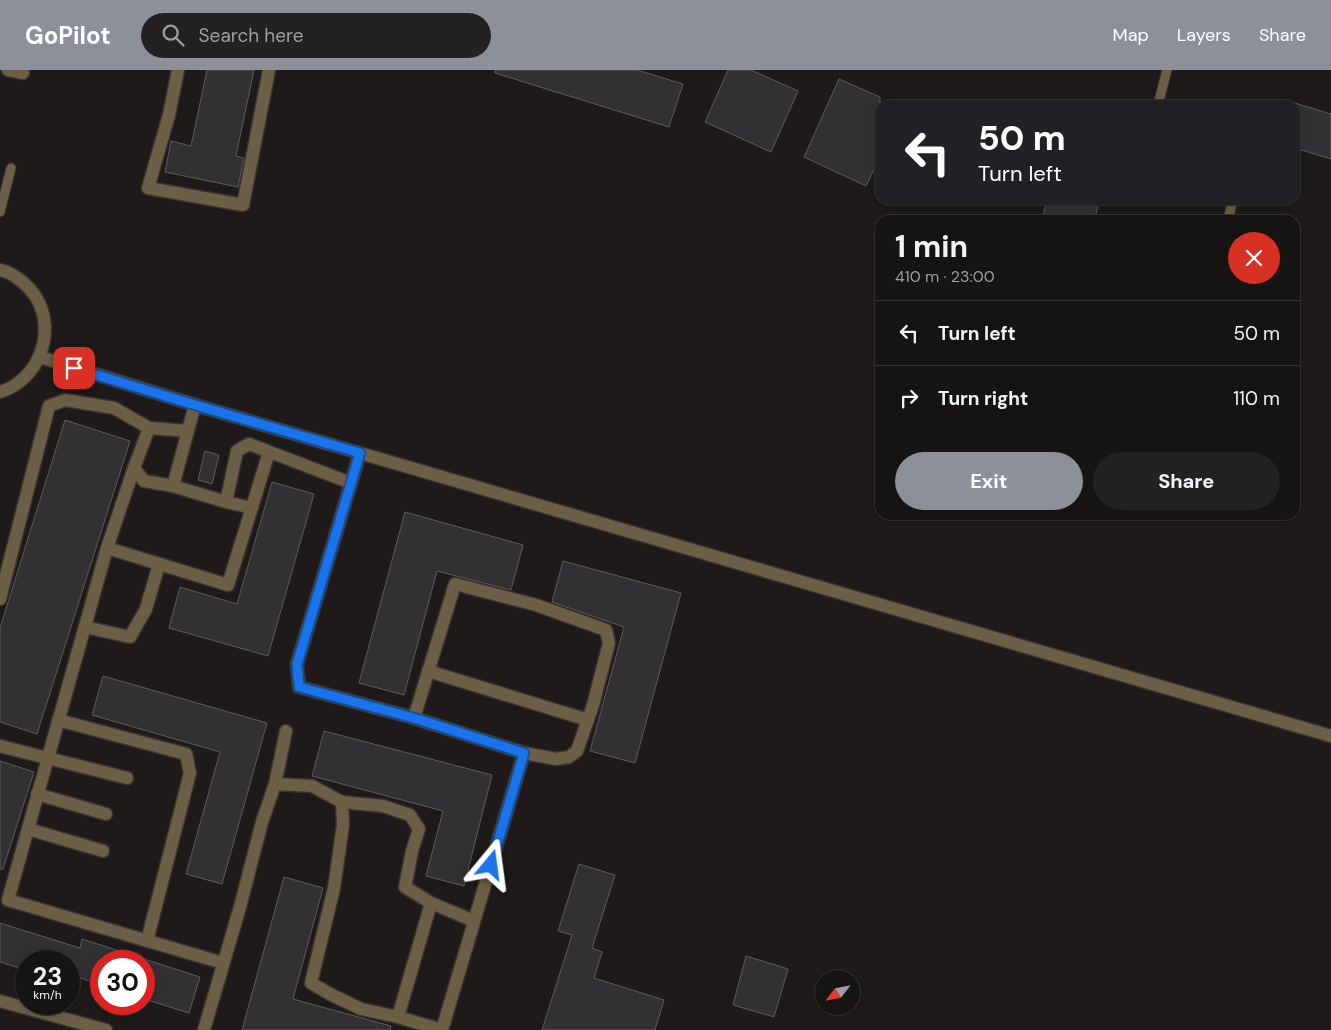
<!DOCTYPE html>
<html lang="en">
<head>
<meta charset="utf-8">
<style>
  :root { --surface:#161413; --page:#232121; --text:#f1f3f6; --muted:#9e9ea0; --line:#353333; --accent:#8c9099 }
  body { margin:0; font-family:"DM Sans",sans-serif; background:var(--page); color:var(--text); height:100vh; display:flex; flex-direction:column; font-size:19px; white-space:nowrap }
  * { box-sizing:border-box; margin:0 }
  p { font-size:16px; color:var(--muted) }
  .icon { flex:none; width:28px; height:28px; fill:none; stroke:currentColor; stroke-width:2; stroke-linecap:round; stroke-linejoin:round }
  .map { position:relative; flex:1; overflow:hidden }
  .side { position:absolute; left:875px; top:145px; width:425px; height:305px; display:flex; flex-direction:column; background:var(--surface); border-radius:15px; box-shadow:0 2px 8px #0003,0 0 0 1px var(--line) }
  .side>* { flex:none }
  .banner { position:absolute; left:875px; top:30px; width:425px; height:105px; border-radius:15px; box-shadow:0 2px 8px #0003,0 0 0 1px var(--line); background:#202124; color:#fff; overflow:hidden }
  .needle { width:32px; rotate:238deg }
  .controls { position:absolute; left:815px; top:900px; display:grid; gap:10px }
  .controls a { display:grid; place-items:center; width:45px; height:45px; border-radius:50%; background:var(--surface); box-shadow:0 2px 8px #0003,0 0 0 1px var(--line); font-size:25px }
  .speed { position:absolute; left:15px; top:880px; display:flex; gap:10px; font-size:25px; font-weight:700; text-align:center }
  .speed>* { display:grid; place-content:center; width:65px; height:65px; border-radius:50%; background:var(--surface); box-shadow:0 2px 8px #0003,0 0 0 1px var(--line); line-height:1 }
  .speed small { font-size:12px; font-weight:400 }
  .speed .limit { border:8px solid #d22; background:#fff; color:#111 }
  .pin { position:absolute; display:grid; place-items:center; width:42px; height:42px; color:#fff; margin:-21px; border-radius:10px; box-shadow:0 2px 8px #0006 }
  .me { position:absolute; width:55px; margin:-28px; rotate:16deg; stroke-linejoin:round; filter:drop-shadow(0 0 4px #0008) }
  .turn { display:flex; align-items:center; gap:18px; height:105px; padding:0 20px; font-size:22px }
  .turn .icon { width:65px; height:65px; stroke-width:2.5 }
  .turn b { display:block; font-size:35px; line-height:42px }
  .round { display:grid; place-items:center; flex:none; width:52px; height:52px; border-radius:26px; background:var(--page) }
  .overview { display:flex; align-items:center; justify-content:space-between; height:85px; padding:0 20px }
  h1 { font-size:30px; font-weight:700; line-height:38px }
  .primary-button { display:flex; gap:10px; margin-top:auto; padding:10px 20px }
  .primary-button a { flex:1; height:58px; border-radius:30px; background:var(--accent); color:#fff; font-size:20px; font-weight:700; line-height:58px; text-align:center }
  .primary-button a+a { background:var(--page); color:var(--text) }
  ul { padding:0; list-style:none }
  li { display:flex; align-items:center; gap:15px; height:65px; padding:0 20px; border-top:1px solid var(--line) }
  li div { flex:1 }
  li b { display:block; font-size:19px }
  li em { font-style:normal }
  header { display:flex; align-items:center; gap:30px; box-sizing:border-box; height:70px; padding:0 25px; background:var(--accent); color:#fff }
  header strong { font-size:24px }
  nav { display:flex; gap:28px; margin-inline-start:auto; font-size:18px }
  .search { width:350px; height:45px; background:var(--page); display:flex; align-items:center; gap:12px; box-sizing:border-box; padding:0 18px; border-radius:28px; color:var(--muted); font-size:19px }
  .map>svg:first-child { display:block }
  .building { fill:#323032; stroke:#5d5b5d }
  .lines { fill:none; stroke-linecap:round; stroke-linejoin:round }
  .lane-casing { stroke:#373433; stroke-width:11 }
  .street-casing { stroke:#373433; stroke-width:15 }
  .lane { stroke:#6d5e46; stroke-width:9 }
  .street { stroke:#6d5e46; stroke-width:12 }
  .route-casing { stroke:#114b97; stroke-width:12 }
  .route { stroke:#1a73e8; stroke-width:9 }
</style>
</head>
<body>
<header>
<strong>GoPilot</strong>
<div class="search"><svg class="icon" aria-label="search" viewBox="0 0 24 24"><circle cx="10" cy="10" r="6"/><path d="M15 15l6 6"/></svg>Search here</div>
<nav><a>Map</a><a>Layers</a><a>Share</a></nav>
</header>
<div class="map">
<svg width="1331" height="960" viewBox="0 0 1331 960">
  <rect width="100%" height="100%" fill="#1d1a19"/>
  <g class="building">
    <polygon points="207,0 254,0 236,86 244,88 238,117 165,102 171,71 191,76"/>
    <polygon points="495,0 637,0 683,14 669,57 495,3"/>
    <polygon points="728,0 751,0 798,21 771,82 705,52"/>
    <polygon points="839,9 880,27 880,87 866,116 804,87"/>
    <polygon points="1295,33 1331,44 1331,89 1295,78"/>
    <polygon points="1047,130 1090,130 1099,133 1094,150 1058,150 1043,146"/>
    <polygon points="65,350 130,371 37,664 0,652 0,558"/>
    <polygon points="205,381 219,385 212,414 198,410"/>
    <polygon points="272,412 314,424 268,586 169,558 180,517 237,534"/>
    <polygon points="405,442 523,475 511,520 437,501 404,625 359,613"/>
    <polygon points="563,491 681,523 635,693 590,681 624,557 552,532"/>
    <polygon points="103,606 267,653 222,814 186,804 220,682 92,645"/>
    <polygon points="324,661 492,705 464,816 426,806 443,741 312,706"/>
    <polygon points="0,691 34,702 3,799 0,799"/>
    <polygon points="579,794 615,805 592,878 602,882 594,908 664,930 655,960 542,960 572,865 558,861"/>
    <polygon points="284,807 323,818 293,929 391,956 390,960 242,960"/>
    <polygon points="0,853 80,878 82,869 200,907 189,943 144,929 144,890 101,891 101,915 69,904 69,891 26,891 26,900 0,892"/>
    <polygon points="746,886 788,899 774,947 733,935"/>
  </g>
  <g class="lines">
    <defs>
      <g id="lane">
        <polyline points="1158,35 1167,0"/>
        <polyline points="0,142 11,98"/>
        <polyline points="1228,150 1233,130"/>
      </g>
      <g id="street">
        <polyline points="8,0 23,3"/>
        <polyline points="178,0 169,45 148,118 243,135 269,0"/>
        <path d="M0,200C11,202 21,210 29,218C31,221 34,224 36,227C57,262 39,310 0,322"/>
        <polyline points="40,287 195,335 1331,666"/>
        <polyline points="195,335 173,416 226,432 237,381 249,374 351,413"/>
        <polyline points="360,383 297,594 299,617 414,648"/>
        <polyline points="134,398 107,478 8,830 223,893"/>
        <polyline points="173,416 144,411 134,398 149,358 188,361"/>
        <polyline points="226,432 252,438"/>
        <polyline points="107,478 228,515 269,382"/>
        <polygon points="455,514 536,535 606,560 609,573 593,635 577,681 569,687 556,689 524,683 414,648"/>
        <polyline points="0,529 49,336 65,330 114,338 149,358"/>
        <polyline points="85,557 130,567 146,539 159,494"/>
        <polyline points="428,601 588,650"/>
        <polyline points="58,650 186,684 190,703 147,871"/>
        <polyline points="0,676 127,708"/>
        <polyline points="275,714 286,661"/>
        <polyline points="37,724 106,744"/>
        <polyline points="342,732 383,736 410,745 419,759 412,781 405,817 431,833 474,851"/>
        <polyline points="28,759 103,781"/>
        <polyline points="0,931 106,960"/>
        <polyline points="398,947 431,833"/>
        <polyline points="204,960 240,837 262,752 275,714 312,716 342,732 343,755 334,818 311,913 330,924 361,939 398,947 442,960"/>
        <polyline points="442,960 524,683"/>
      </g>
    </defs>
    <use href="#lane" class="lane-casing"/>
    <use href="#street" class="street-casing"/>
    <use href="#lane" class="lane"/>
    <use href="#street" class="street"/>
  </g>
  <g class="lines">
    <defs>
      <polyline id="route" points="74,298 195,335 360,383 297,594 299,617 414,648 524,683 491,795"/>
    </defs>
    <use href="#route" class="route-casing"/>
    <use href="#route" class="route"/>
  </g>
</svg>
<div class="controls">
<a><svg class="needle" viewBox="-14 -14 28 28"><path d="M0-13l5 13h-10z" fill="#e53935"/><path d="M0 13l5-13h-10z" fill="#9e9ea0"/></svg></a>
</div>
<div class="speed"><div>23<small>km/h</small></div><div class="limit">30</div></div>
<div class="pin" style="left:74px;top:298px;background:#d93025"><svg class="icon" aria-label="arrive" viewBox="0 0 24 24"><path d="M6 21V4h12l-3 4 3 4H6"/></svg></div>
<svg class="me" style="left:491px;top:795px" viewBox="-20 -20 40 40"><path d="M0-17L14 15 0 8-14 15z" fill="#1a73e8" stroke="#fff" stroke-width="4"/></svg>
<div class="banner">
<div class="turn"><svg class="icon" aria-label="left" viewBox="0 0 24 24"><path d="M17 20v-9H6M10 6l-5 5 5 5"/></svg><div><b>50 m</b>Turn left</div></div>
</div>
<section class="side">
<div class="overview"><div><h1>1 min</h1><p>410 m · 23:00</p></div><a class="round" style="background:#d93025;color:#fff"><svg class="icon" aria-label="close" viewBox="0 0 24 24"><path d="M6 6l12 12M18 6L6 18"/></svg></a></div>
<ul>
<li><svg class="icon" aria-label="left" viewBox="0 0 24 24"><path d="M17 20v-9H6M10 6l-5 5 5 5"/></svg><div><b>Turn left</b></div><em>50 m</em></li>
<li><svg class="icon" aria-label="right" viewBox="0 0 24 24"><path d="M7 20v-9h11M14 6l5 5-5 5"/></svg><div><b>Turn right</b></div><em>110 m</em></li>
</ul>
<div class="primary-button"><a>Exit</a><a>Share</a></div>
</section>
</div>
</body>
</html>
